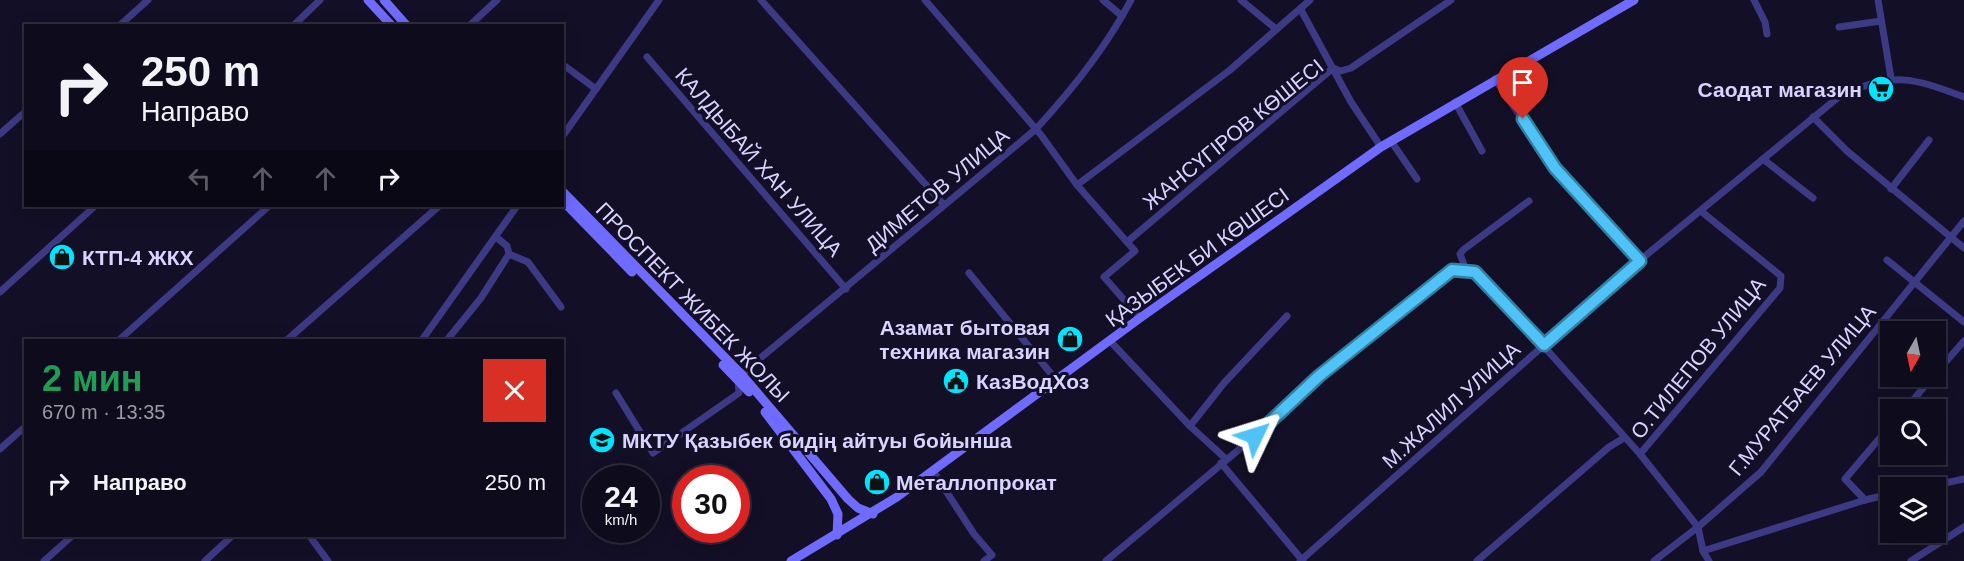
<!DOCTYPE html>
<html lang="ru">
<head>
<meta charset="utf-8">
<style>
  :root { --surface:#0e0b1c; --page:#171425; --text:#f1f3f6; --muted:#9b9ba3; --line:#2e2b3b }
  body { margin:0; font-family:Arial,sans-serif; background:var(--page); color:var(--text); height:100vh; display:flex; flex-direction:column; font-size:22px; white-space:nowrap }
  * { box-sizing:border-box; margin:0 }
  p { font-size:20px; color:var(--muted) }
  .icon { flex:none; width:33px; height:33px; fill:none; stroke:currentColor; stroke-width:2; stroke-linecap:round; stroke-linejoin:round }
  .map { position:relative; flex:1; overflow:hidden }
  .details { position:absolute; left:24px; top:339px; width:540px; height:198px; display:flex; flex-direction:column; background:var(--surface); border-radius:0px; box-shadow:0 3px 15px #0003,0 0 0 2px var(--line) }
  .details>* { flex:none }
  .hud { position:absolute; left:24px; top:24px; width:540px; height:183px; border-radius:0px; box-shadow:0 3px 15px #0003,0 0 0 2px var(--line); background:#0e0b1c; color:var(--text); overflow:hidden }
  .needle { width:39px; rotate:189deg }
  .controls { position:absolute; left:1880px; top:321px; display:grid; gap:12px }
  .controls a { display:grid; place-items:center; width:66px; height:66px; border-radius:0px; background:var(--surface); box-shadow:0 3px 15px #0003,0 0 0 2px var(--line); font-size:30px }
  .speed { position:absolute; left:582px; top:465px; display:flex; gap:12px; font-size:30px; font-weight:700; text-align:center }
  .speed>* { display:grid; place-content:center; width:78px; height:78px; border-radius:50%; background:var(--surface); box-shadow:0 3px 15px #0003,0 0 0 2px var(--line); line-height:1 }
  .speed small { font-size:15px; font-weight:400 }
  .speed .limit { border:9px solid #d22; background:#fff; color:#111 }
  .pin { position:absolute; display:grid; place-items:center; width:51px; height:51px; color:#fff; margin:-62px -26px; border-radius:50% 50% 50% 0; rotate:-45deg; box-shadow:0 0 6px #0007 }
  .pin .icon { rotate:45deg }
  .me { position:absolute; width:66px; margin:-33px; rotate:49deg; stroke-linejoin:round; filter:drop-shadow(0 0 4px #0008) }
  .turn { display:flex; align-items:center; gap:21px; height:126px; padding:0 18px; font-size:27px }
  .turn .icon { width:78px; height:78px; stroke-width:2.5 }
  .turn b { display:block; font-size:42px; line-height:51px }
  .lanes { display:flex; align-items:center; height:57px; padding:0 18px; background:#0003; justify-content:center; gap:30px; direction:ltr }
  .lanes .off { opacity:.35 }
  .round { display:grid; place-items:center; flex:none; width:63px; height:63px; border-radius:0px; background:var(--page) }
  .overview { display:flex; align-items:center; justify-content:space-between; height:102px; padding:0 18px }
  h1 { font-size:36px; font-weight:800; line-height:45px; color:#1e9e55 }
  ul { padding:0; list-style:none }
  li { display:flex; align-items:center; gap:18px; height:84px; padding:0 18px }
  li div { flex:1 }
  li b { display:block; font-size:22px }
  li em { font-style:normal }
  .map>svg:first-child { display:block }
  .lines { fill:none; stroke-linecap:round; stroke-linejoin:round }
  .street { stroke:#3d3a85; stroke-width:7 }
  .secondary { stroke:#6f6bff; stroke-width:9 }
  .route-casing { stroke:#337fa1; stroke-width:15 }
  .route { stroke:#4fc3f7; stroke-width:10 }
  .labels { text-anchor:middle; dominant-baseline:central; stroke-width:6; stroke-linejoin:round; paint-order:stroke }
  .poi-label { font-size:21px; font-weight:bold; fill:#d9d4ff; stroke:#130f26; text-anchor:start }
  .street-label { font-size:21px; fill:#d9d4ff; stroke:#130f26 }
</style>
</head>
<body>
<div class="map">
<svg width="1964" height="561" viewBox="0 0 1964 561">
  <rect width="100%" height="100%" fill="#130f26"/>
  <g class="lines">
    <g class="street">
      <polyline points="761,0 944,205"/>
      <polyline points="925,0 1041,135 1077,185 1127,242"/>
      <polyline points="1103,0 1122,16"/>
      <polyline points="1241,0 1276,29"/>
      <polyline points="1754,0 1765,22 1767,34"/>
      <polyline points="1878,0 1891,78"/>
      <polyline points="1301,10 1351,102 1381,147"/>
      <polyline points="119,26 148,0"/>
      <polyline points="293,26 320,0"/>
      <polyline points="469,26 497,0"/>
      <polyline points="1839,27 1881,21"/>
      <polyline points="647,57 846,289"/>
      <polyline points="562,64 596,89"/>
      <polyline points="1495,79 1555,168 1639,261"/>
      <polyline points="1455,102 1482,151"/>
      <polyline points="1813,117 1847,151 1964,248"/>
      <polyline points="0,134 26,111"/>
      <polyline points="562,137 659,0"/>
      <polyline points="1391,141 1417,179"/>
      <polyline points="1763,159 1813,198"/>
      <polyline points="1077,185 1230,70 1310,0"/>
      <polyline points="1891,189 1929,140"/>
      <polyline points="509,254 528,262 561,307"/>
      <polyline points="1887,260 1964,322"/>
      <polyline points="1466,270 1460,254 1463,250 1529,201"/>
      <polyline points="969,273 1057,381"/>
      <polyline points="0,292 95,206"/>
      <polyline points="1140,318 1104,277 1135,251 1127,242 1333,68 1341,71 1351,68 1451,0"/>
      <polyline points="119,340 269,206"/>
      <polyline points="287,340 439,206"/>
      <polyline points="422,340 517,206"/>
      <polyline points="447,340 481,298 509,254 507,246 496,237"/>
      <polyline points="1111,342 1190,426"/>
      <polyline points="1935,374 1964,341"/>
      <path d="M616,393L653,453L739,393L738,380L746,370L1036,129C1072,90 1106,48 1131,0"/>
      <polyline points="1905,410 1933,376"/>
      <polyline points="0,449 26,426"/>
      <polyline points="1640,454 1780,288 1781,276 1702,212"/>
      <polyline points="1226,459 1190,426 1224,383 1287,316"/>
      <polyline points="1221,463 1303,561"/>
      <polyline points="933,471 974,534 992,555 984,561"/>
      <polyline points="1922,488 1964,479"/>
      <polyline points="1865,500 1845,479 1890,426"/>
      <polyline points="311,538 328,561"/>
      <polyline points="1703,551 1865,500 1890,494"/>
      <polyline points="44,561 72,536"/>
      <polyline points="205,561 232,536"/>
      <path d="M1106,561L1255,436L1319,376L1452,270C1469,268 1476,273 1488,284L1640,454L1698,527L1703,551L1709,561"/>
      <path d="M1300,561L1639,261L1841,95C1894,72 1911,77 1964,97"/>
      <polyline points="1477,561 1609,447 1624,438"/>
      <polyline points="1654,561 1698,527 1761,472 1964,221"/>
      <polyline points="1911,561 1964,527"/>
    </g>
    <g class="secondary">
      <polyline points="368,0 392,26"/>
      <polyline points="384,0 407,26"/>
      <polyline points="562,191 742,375 848,499 858,508 873,514"/>
      <polyline points="562,200 632,272"/>
      <polyline points="723,365 749,392"/>
      <polyline points="765,412 831,499 838,514 837,535"/>
      <polyline points="791,561 897,497 1140,318 1381,147 1634,0"/>
    </g>
  </g>
  <g class="lines">
    <defs>
      <polyline id="route" points="1255,436 1319,376 1452,270 1475,272 1544,345 1640,261 1555,168 1523,119"/>
    </defs>
    <use href="#route" class="route-casing"/>
    <use href="#route" class="route"/>
  </g>
  <defs>
    <symbol id="supermarket-disc" viewBox="-11 -11 22 22"><circle r="9.5" fill="#00e5ff" stroke="#130f26"/><path d="M-6-5.5h2.5l.6 2H6L4.5 2H-2.5L-4.4-4H-6ZM-1.5 3.2a1.3 1.3 0 1 0 .1 0ZM3 3.2a1.3 1.3 0 1 0 .1 0Z" fill="#111"/></symbol>
    <symbol id="shop-disc" viewBox="-11 -11 22 22"><circle r="9.5" fill="#00e5ff" stroke="#130f26"/><path d="M-5-2.5h2.3a2.7 3.5 0 0 1 5.4 0H5L5.5 6h-11ZM-1.5-2.5h3a1.5 2.3 0 0 0-3 0Z" fill="#111"/></symbol>
    <symbol id="civic-disc" viewBox="-11 -11 22 22"><circle r="9.5" fill="#00e5ff" stroke="#130f26"/><path d="M-.6-6.5H3V-4.5H.6V-3L4-1V1h2V6H-6V1h2V-1L-.6-3ZM-1.2 2.5V6h2.4V2.5Z" fill="#111"/></symbol>
    <symbol id="university-disc" viewBox="-11 -11 22 22"><circle r="9.5" fill="#00e5ff" stroke="#130f26"/><path d="M0-5L7-2L0 1L-7-2ZM-4 1L0 2.5L4 1V4Q0 6-4 4Z" fill="#111"/></symbol>
  </defs>
  <g fill-rule="evenodd">
    <use href="#supermarket-disc" x="1866" y="74" width="30" height="30"/>
    <use href="#shop-disc" x="47" y="242" width="30" height="30"/>
    <use href="#shop-disc" x="1055" y="324" width="30" height="30"/>
    <use href="#civic-disc" x="941" y="366" width="30" height="30"/>
    <use href="#university-disc" x="587" y="425" width="30" height="30"/>
    <use href="#shop-disc" x="862" y="467" width="30" height="30"/>
  </g>
  <g class="labels">
    <g class="poi-label">
      <text x="1862" y="89" text-anchor="end">Саодат магазин</text>
      <text x="82" y="257">КТП-4 ЖКХ</text>
      <text x="1050" y="327" text-anchor="end">Азамат бытовая<tspan x="1050" dy="24">техника магазин</tspan></text>
      <text x="976" y="381">КазВодХоз</text>
      <text x="622" y="440">МКТУ Қазыбек бидің айтуы бойынша</text>
      <text x="896" y="482">Металлопрокат</text>
    </g>
    <g class="street-label">
      <text transform="translate(1233 134) rotate(-39)">ЖАНСҮГІРОВ КӨШЕСІ</text>
      <text transform="translate(759 162) rotate(49)">КАЛДЫБАЙ ХАН УЛИЦА</text>
      <text transform="translate(937 190) rotate(-40)">ДИМЕТОВ УЛИЦА</text>
      <text transform="translate(1197 257) rotate(-36)">ҚАЗЫБЕК БИ КӨШЕСІ</text>
      <text transform="translate(693 302) rotate(46)">ПРОСПЕКТ ЖИБЕК ЖОЛЫ</text>
      <text transform="translate(1698 358) rotate(-51)">О.ТИЛЕПОВ УЛИЦА</text>
      <text transform="translate(1802 390) rotate(-50)">Г.МУРАТБАЕВ УЛИЦА</text>
      <text transform="translate(1451 405) rotate(-42)">М.ЖАЛИЛ УЛИЦА</text>
    </g>
  </g>
</svg>
<div class="controls">
<a><svg class="needle" viewBox="-14 -14 28 28"><path d="M0-13l5 13h-10z" fill="#e53935"/><path d="M0 13l5-13h-10z" fill="#9b9ba3"/></svg></a>
<a><svg class="icon" aria-label="search" viewBox="0 0 24 24"><circle cx="10" cy="10" r="6"/><path d="M15 15l6 6"/></svg></a>
<a><svg class="icon" aria-label="layers" viewBox="0 0 24 24"><path d="M12 4l9 5-9 5-9-5zM3 14l9 5 9-5"/></svg></a>
</div>
<div class="speed"><div>24<small>km/h</small></div><div class="limit">30</div></div>
<div class="pin" style="left:1523px;top:119px;background:#d93025"><svg class="icon" aria-label="arrive" viewBox="0 0 24 24"><path d="M6 21V4h12l-3 4 3 4H6"/></svg></div>
<svg class="me" style="left:1255px;top:436px" viewBox="-20 -20 40 40"><path d="M0-17L14 15 0 8-14 15z" fill="#4fc3f7" stroke="#fff" stroke-width="4"/></svg>
<div class="hud">
<div class="turn"><svg class="icon" aria-label="right" viewBox="0 0 24 24"><path d="M7 20v-9h11M14 6l5 5-5 5"/></svg><div><b>250 m</b>Направо</div></div>
<div class="lanes"><svg class="icon off" aria-label="left" viewBox="0 0 24 24"><path d="M17 20v-9H6M10 6l-5 5 5 5"/></svg><svg class="icon off" aria-label="ahead" viewBox="0 0 24 24"><path d="M12 20V5M6 11l6-6 6 6"/></svg><svg class="icon off" aria-label="ahead" viewBox="0 0 24 24"><path d="M12 20V5M6 11l6-6 6 6"/></svg><svg class="icon" aria-label="right" viewBox="0 0 24 24"><path d="M7 20v-9h11M14 6l5 5-5 5"/></svg></div>
</div>
<section class="details">
<div class="overview"><div><h1>2 мин</h1><p>670 m · 13:35</p></div><a class="round" style="background:#d93025;color:#fff"><svg class="icon" aria-label="close" viewBox="0 0 24 24"><path d="M6 6l12 12M18 6L6 18"/></svg></a></div>
<ul>
<li><svg class="icon" aria-label="right" viewBox="0 0 24 24"><path d="M7 20v-9h11M14 6l5 5-5 5"/></svg><div><b>Направо</b></div><em>250 m</em></li>
</ul>
</section>
</div>
</body>
</html>
